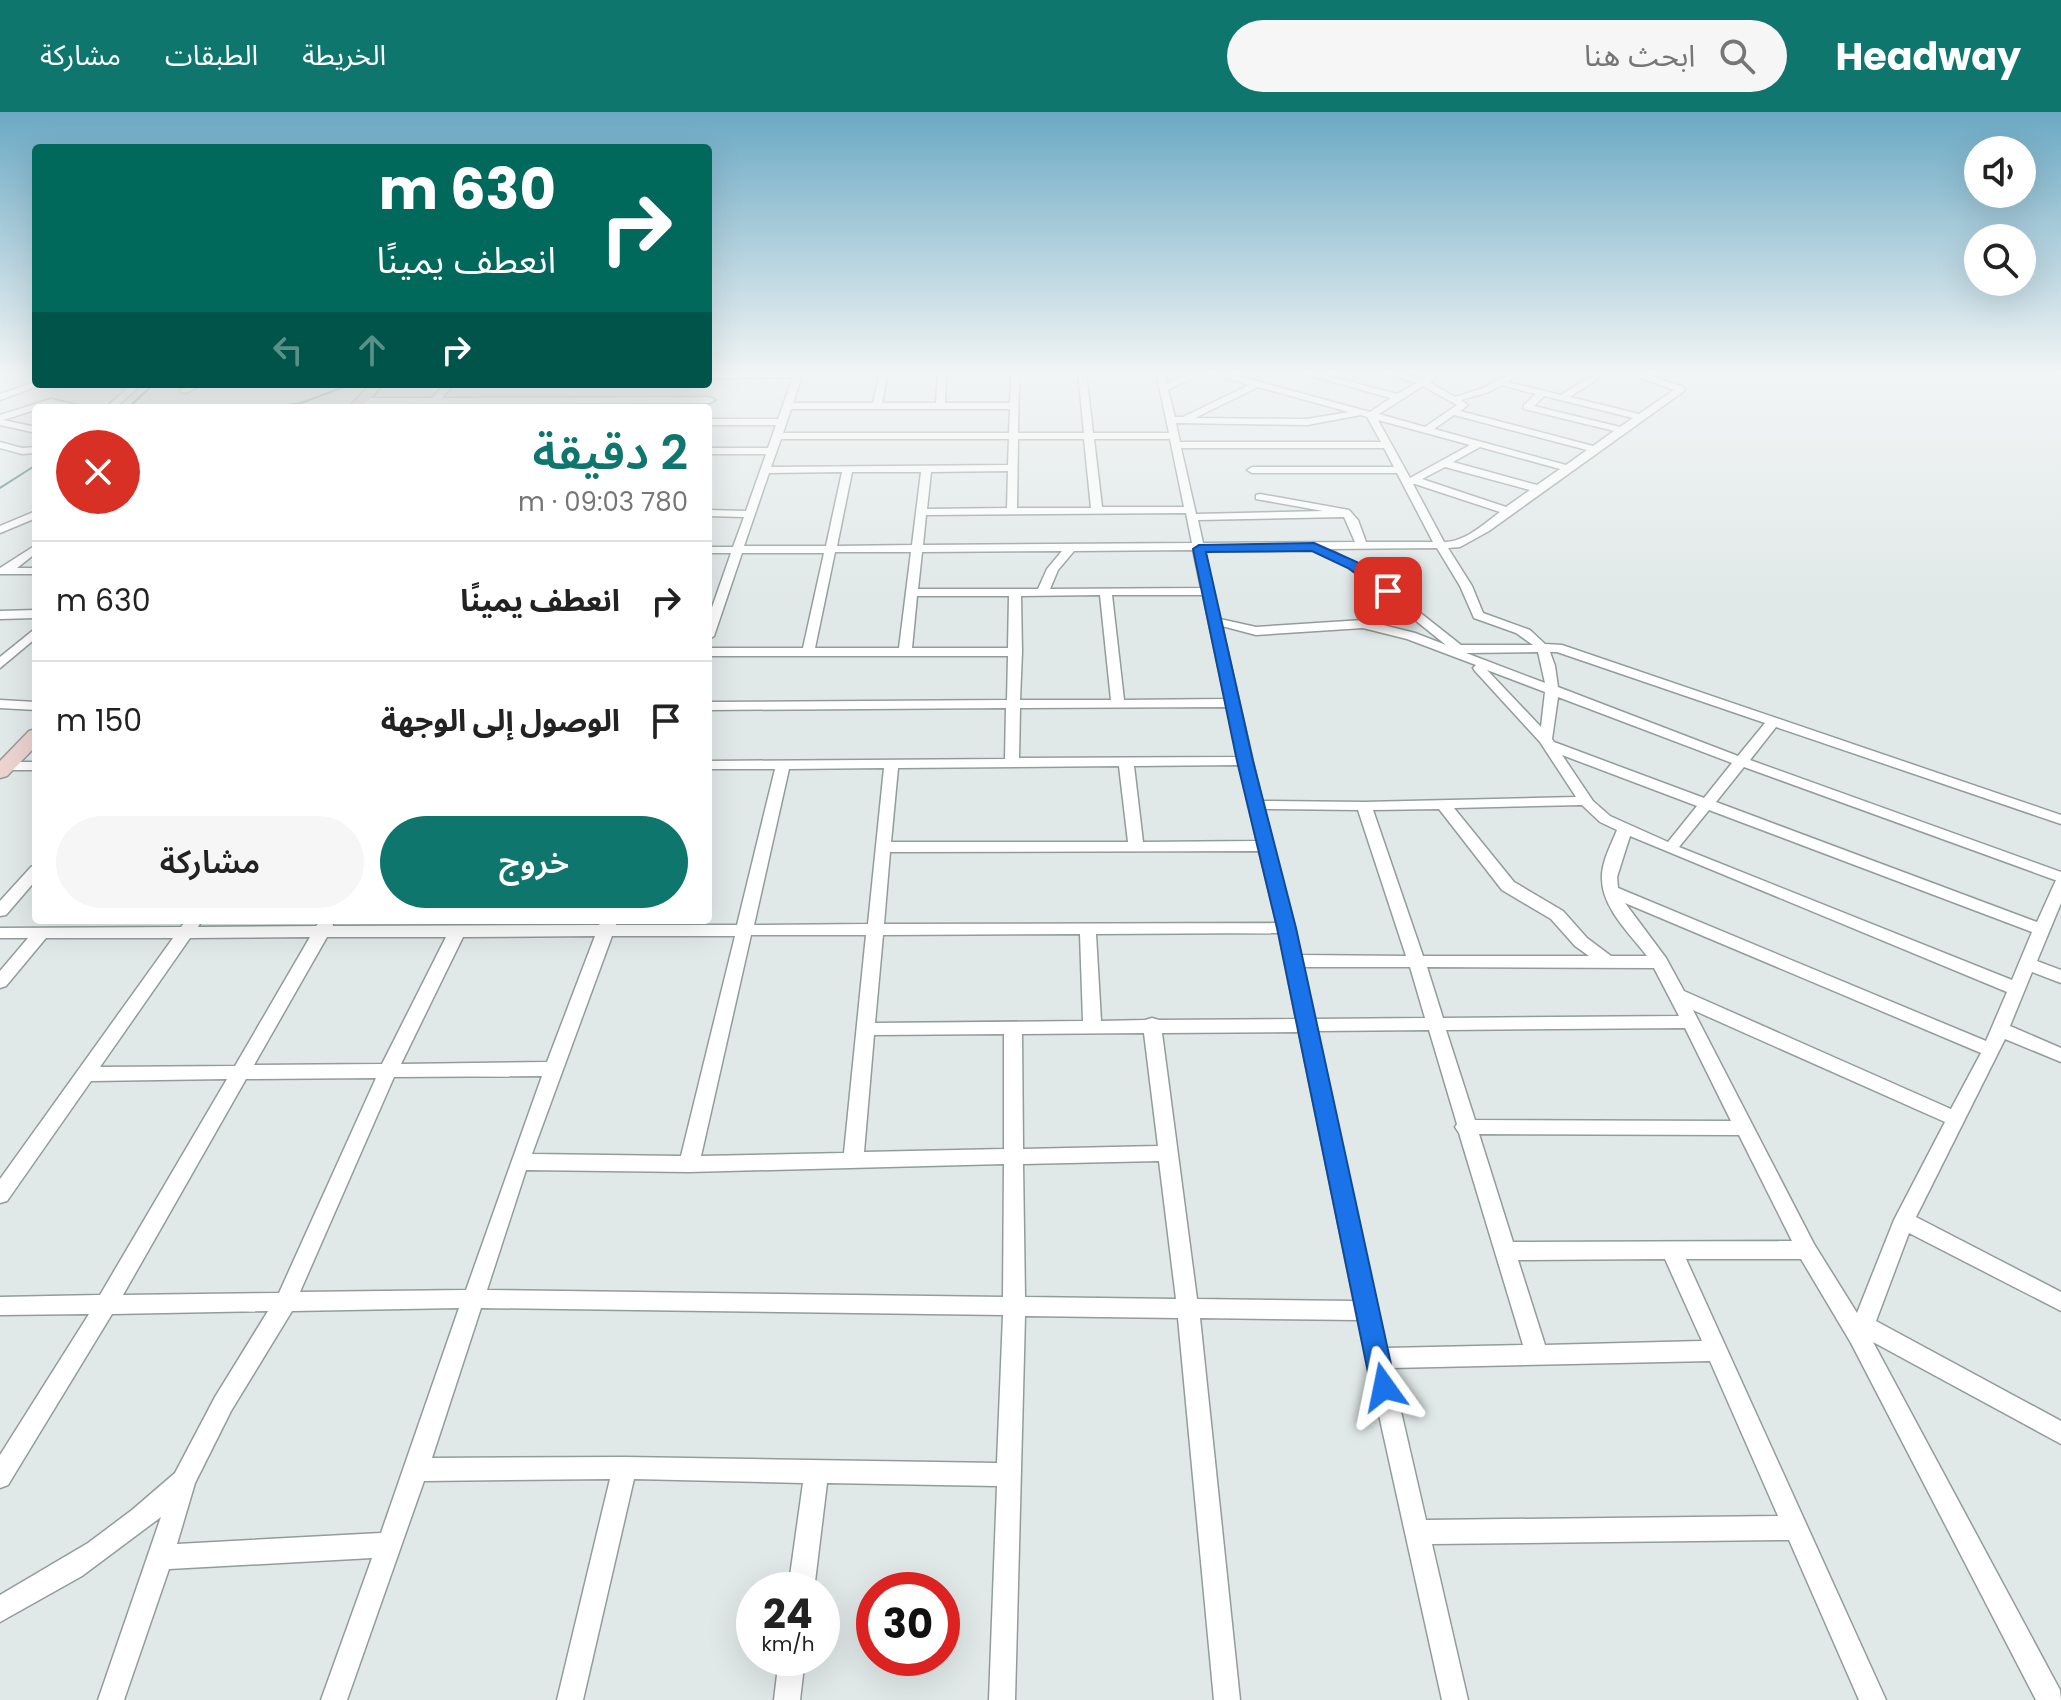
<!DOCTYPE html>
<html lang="ar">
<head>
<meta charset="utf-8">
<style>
  :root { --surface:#fff; --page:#f6f6f6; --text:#222; --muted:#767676; --line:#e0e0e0; --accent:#0f766e }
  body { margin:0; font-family:Poppins,"Noto Sans Arabic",sans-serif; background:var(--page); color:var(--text); direction:rtl; height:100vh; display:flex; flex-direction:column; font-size:30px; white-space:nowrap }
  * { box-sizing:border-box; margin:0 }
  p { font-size:26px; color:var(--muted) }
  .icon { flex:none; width:44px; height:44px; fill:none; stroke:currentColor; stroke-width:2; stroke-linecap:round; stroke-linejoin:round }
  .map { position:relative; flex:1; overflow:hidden; direction:ltr }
  .details { position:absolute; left:32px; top:292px; width:680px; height:520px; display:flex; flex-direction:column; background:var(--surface); border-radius:8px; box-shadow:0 8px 32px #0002; direction:rtl }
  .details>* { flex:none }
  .guide { position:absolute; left:32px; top:32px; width:680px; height:244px; border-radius:8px; box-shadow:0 8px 32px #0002; direction:rtl; background:#00695c; color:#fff; overflow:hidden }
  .buttons { position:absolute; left:1964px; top:24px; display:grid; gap:16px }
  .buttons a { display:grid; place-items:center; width:72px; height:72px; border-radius:50%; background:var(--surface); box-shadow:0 8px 32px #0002; font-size:40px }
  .speed { position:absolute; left:736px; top:1460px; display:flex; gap:16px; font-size:40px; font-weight:700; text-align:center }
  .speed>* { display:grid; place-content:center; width:104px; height:104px; border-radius:50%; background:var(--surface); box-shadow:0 8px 32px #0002; line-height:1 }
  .speed small { font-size:20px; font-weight:400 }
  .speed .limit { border:12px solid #d22; background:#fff; color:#111 }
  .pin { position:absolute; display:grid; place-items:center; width:68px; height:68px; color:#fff; margin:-34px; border-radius:16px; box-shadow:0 4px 12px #0006 }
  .me { position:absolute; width:88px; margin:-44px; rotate:348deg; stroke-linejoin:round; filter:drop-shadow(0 0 6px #0008) }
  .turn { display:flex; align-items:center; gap:28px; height:168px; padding:0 24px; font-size:36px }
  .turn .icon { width:104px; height:104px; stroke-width:2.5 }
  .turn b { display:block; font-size:56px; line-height:68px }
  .lanes { display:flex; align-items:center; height:76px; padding:0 24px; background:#0003; justify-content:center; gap:40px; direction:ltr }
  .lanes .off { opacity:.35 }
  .round { display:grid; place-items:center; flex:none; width:84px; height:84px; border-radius:42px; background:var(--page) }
  .overview { display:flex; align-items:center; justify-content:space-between; height:136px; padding:0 24px }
  h1 { font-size:48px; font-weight:600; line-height:60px; color:var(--accent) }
  .primary-button { display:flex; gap:16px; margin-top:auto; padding:16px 24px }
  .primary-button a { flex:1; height:92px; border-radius:48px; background:var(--accent); color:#fff; font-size:32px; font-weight:600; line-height:92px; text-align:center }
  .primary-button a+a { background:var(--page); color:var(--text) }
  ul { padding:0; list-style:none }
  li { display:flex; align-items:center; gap:24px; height:120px; padding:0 24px; border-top:2px solid var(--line) }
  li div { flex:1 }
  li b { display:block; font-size:30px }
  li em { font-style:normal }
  header { display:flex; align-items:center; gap:48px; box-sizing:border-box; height:112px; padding:0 40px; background:var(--accent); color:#fff }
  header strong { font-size:38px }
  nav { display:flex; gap:44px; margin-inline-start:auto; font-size:28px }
  .search { width:560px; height:72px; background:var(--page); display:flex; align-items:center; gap:20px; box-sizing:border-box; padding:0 28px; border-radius:44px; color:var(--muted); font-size:30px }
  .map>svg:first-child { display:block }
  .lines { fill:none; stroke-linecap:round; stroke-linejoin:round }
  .stream { stroke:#487c75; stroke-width:2 }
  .street-casing { stroke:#949c9b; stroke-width:3 }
  .secondary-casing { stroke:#949c9b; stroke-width:3 }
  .street { fill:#fff; fill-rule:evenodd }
  .secondary { fill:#edd3d0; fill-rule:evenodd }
  .route { fill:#1a73e8; stroke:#114b97; stroke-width:2 }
</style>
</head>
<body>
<header>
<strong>Headway</strong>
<div class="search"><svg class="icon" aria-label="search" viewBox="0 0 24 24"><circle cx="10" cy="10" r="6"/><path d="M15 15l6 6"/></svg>ابحث هنا</div>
<nav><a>الخريطة</a><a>الطبقات</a><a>مشاركة</a></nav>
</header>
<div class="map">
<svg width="2061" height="1588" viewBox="0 0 2061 1588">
  <rect width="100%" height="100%" fill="#e1e9e8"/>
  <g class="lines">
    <g class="stream">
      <polyline points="133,293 166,296"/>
      <polyline points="128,296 154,272"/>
      <polyline points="266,296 301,291 352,272"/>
      <polyline points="0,376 36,353"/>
    </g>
    <defs>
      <g id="street">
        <polygon points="0,260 13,260 0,266"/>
        <path d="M708,260H803L793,291H873L880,260H888L882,291H936L938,260H946L945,291H1010L1011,260H1019L1018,321H1084L1078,260H1086L1093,321H1169L1156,260H1164L1167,272L1191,260H1203L1168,278L1175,305H1183L1249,273L1208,260H1223L1370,300L1391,286L1297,260H1313L1397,282L1416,271L1382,260H1397L1422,267L1432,260H1443L1429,270L1455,285L1483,276L1511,260H1522L1507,270L1561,283L1597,260H1608L1570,285L1639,302L1674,278L1625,260H1639L1684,275V279L1489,419L1460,435L1448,436L1472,474L1483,501L1530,518L1545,532L1562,533L2061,703V712L1776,615L1750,648L2061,760V791L2037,849L2061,858V871L2032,860L2010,914L2061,936V950L2005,927L1916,1105L2061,1180V1199L1909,1121L1876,1209L2061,1309V1332L1873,1230L2060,1578L2061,1588H2036L1851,1231L1801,1147H1686L1886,1588H1859L1789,1428L1432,1432L1468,1588H1442L1358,1208L1200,1206L1240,1588H1214L1178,1206L1025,1204L1015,1588H989L997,1374L827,1371L814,1478H788L803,1371L634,1367L583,1588H557L610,1367L424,1369L347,1588H321L372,1446L169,1457L124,1588H98L161,1405L82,1464L0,1510V1483L88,1431L132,1398L175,1361L215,1285L268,1199L112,1202L8,1373L0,1376V1343L89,1202L0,1203V1185L100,1183L227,967L91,969L7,1089L0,1091V1067L173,826H46L6,874L0,876V859L28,826H0V816L181,815L186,808H202L198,815L316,814L321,808H332L333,814L599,813L602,808H616V813H737L775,657H708V649L1005,647L1006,596L708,598V590L1007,588L1008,544H708V536H803L824,441H742L714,524L708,528V507L731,441H708V435H733L744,405L708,404V398L746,399L766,342H708V336H768L776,313H708V307H778L793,265L708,266ZM1501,273L1536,282L1524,293V297L1614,319L1593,334L1460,299L1468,293L1461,288L1489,280ZM1423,274L1457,293L1425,315L1379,302ZM1258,275L1349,300L1307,307L1195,306ZM1544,284L1633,306L1620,315L1534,294ZM791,297H1010L1009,321H783ZM1361,303L1367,305L1381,330H1180L1176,311L1307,313ZM1454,303L1587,338L1566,353L1434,317ZM1378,308L1470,333L1410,366ZM781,327H1009L1008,353L771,355ZM1018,327H1084L1091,396H1017ZM1094,327H1170L1184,395H1102ZM1480,335L1560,357L1537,373L1453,350ZM1181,336H1384L1394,355H1252L1247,358L1252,361H1397L1433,430H1366L1358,408L1349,398L1260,382L1256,383V387L1323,399L1196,402ZM1445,355L1530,378L1506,395L1422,367ZM1008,359L1007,396L927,397L931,360ZM842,360L826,434H744L769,361ZM852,360H921L912,433L837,434ZM1413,372H1415L1500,400C1484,412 1465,430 1444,430ZM1186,401L1192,431L923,433L926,403ZM1344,405L1355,430L1203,431L1198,408ZM1437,436L1460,474L1474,506L1516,521L1533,533H1461L1361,454L1329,437ZM1315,437L1353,458L1446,533L1415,521L1363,508L1256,515L1220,507L1204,438ZM1193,438L1201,476L1050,477L1058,458L1074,439ZM1062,439L1047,457L1038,477H918L922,440ZM835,440H911L899,536H815ZM1100,483L1111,588H1020L1022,540L1021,484ZM1112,483H1203L1225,587L1124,588ZM917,484H1009L1008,536H912ZM1222,514L1256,523L1363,516L1407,527L1476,553L1473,556L1475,559L1540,630L1576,685L1364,690L1262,689ZM1538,540L1545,571L1466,541ZM1550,540H1557L1765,611L1738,644L1558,575L1555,554ZM1487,558L1545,580L1541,615ZM1558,585L1732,651L1704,686L1554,630L1552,627ZM1227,595L1237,645L1019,646L1020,596ZM1562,643L1697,694L1668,730L1610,704L1593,689ZM1239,653L1257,729L1143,730L1134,654ZM1119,654L1128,730H891L898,656ZM1744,655L2055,768H2056L2037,810L1716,690ZM884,656L868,812L754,813L789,657ZM1582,693L1600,710L1617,718C1611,733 1601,751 1602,767C1602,796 1631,823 1647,844H1611L1587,826L1563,799L1514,770L1454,696ZM1264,697L1358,698L1406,844L1300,843ZM1439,697L1502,778L1551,807L1575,834L1589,844H1423L1373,698ZM1709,698L2032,820L2012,868L1679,735ZM1630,724L2007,880L1986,929L1618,776L1617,765ZM1259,739L1277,811L884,812L890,740ZM1625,791L1981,941L1951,997L1684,879L1666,846ZM1279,821L1296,907L1159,908L1152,906L1145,908L1101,909L1096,822ZM1080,822L1083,909L875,911L883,823ZM751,823H866L844,1041L701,1044ZM595,824L547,950L401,952L463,825ZM612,824H735L681,1044L532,1042ZM310,825L235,954L100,955L190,826ZM327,825H446L382,952L254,953ZM1303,855H1410L1425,906L1314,907ZM1427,855L1654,856L1679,904L1443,906ZM1693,898L1945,1010L1894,1108L1857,1201L1814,1132ZM1685,916L1731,1009L1475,1008L1446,918ZM1429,918L1457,1012L1455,1015L1459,1021L1523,1233L1386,1236L1317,919ZM1299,920L1354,1189L1197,1187L1162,921ZM1144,921L1158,1034L1023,1037L1022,922ZM1004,922V1037L864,1040L874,923ZM542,964L466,1178L300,1180L394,965ZM376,966L279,1181L123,1183L246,967ZM1479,1022L1739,1023L1792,1129L1513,1130ZM1159,1049L1176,1187L1025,1185L1023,1052ZM1004,1052L1003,1185L487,1178L526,1058L689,1060ZM1665,1147L1702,1229L1545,1233L1518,1148ZM459,1196L381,1421L177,1432L195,1371L231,1299L292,1199ZM481,1196L1003,1203L997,1351L625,1345L432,1346ZM1710,1249L1778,1404L1426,1408L1391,1256Z"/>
        <polygon points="36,270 43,272 0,288 0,282"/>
        <polygon points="111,272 142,272 115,296 105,296 127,277"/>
        <polygon points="192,272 203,272 186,281 179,279"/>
        <polygon points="445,272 454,272 442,286 710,285 715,288 710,291 361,292 356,289 361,286 432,286"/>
        <polygon points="51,287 90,296 51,293 3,308 36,315 36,321 0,313 0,303"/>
        <polygon points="0,330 22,336 36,335 36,341 22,342 0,336"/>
        <polygon points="36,399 36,406 0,421 0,414"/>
        <polygon points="36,433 36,441 17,456 36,456 36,462 0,462 0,456"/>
        <polygon points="36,498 36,506 0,507 0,499"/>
        <polygon points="36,516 36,526 0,556 0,545"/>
        <polygon points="0,588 36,590 36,598 0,596"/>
        <rect x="0" y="650" width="36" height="8"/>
        <polygon points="36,753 36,768 6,803 0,804 0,789 31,755"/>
        <polygon points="779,1546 805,1546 800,1588 774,1588"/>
      </g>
      <g id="secondary">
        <polygon points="371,272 384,272 361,296 348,296"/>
        <polygon points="36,617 36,634 7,664 0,666 0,649 29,619"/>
      </g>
    </defs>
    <use href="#street" class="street-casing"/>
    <use href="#secondary" class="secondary-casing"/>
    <use href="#street" class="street"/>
    <use href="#secondary" class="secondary"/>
  </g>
  <linearGradient id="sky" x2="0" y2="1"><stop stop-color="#6ba9c4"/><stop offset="0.54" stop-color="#f2f5f5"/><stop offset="1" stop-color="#f2f5f5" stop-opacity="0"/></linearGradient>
  <rect width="2061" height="483" fill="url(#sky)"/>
  <polygon class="route" points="1314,431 1357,450 1394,479 1383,482 1348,456 1312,439 1206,440 1253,649 1296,816 1396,1275 1393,1283 1384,1287 1374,1283 1371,1275 1277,816 1237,649 1193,437 1199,433"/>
</svg>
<div class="buttons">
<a><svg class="icon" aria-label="sound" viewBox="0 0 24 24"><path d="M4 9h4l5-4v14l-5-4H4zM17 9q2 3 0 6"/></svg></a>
<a><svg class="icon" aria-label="search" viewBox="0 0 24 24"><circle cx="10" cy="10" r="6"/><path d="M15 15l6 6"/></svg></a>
</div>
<div class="speed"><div>24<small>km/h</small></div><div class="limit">30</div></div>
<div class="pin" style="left:1388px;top:479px;background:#d93025"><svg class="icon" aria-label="arrive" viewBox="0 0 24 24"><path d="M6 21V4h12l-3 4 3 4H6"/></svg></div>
<svg class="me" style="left:1384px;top:1275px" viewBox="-20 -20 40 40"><path d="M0-17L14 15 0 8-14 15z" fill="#1a73e8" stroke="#fff" stroke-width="4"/></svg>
<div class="guide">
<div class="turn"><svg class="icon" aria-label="right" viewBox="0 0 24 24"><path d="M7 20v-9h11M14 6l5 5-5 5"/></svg><div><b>630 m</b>انعطف يمينًا</div></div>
<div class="lanes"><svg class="icon off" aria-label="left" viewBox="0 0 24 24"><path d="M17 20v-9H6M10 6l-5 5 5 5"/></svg><svg class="icon off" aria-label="ahead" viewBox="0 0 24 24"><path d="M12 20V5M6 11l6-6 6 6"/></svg><svg class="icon" aria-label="right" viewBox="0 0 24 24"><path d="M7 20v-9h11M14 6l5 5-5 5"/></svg></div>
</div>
<section class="details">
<div class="overview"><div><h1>2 دقيقة</h1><p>780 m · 09:03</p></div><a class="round" style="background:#d93025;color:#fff"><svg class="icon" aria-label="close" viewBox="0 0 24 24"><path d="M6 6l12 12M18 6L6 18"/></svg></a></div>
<ul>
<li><svg class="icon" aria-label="right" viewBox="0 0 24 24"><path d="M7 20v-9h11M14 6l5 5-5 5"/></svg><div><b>انعطف يمينًا</b></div><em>630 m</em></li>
<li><svg class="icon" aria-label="arrive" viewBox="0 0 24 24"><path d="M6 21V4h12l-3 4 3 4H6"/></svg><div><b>الوصول إلى الوجهة</b></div><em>150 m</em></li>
</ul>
<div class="primary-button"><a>خروج</a><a>مشاركة</a></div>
</section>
</div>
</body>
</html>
